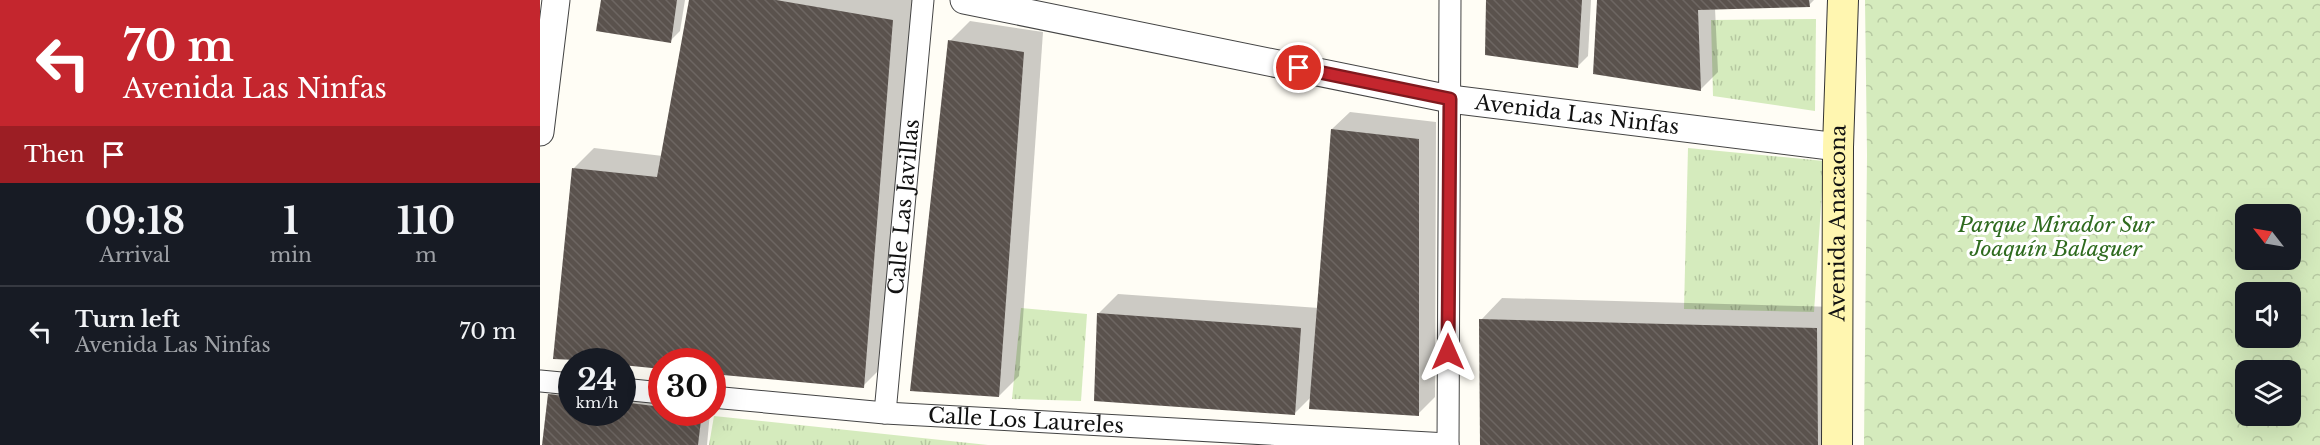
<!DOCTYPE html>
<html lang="en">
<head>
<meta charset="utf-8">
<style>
  :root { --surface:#171b24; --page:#20242c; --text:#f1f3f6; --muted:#9ea1a6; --line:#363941 }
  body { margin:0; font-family:"Libre Baskerville",serif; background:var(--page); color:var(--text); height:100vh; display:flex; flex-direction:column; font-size:22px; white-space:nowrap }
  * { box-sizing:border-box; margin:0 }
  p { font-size:20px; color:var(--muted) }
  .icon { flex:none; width:33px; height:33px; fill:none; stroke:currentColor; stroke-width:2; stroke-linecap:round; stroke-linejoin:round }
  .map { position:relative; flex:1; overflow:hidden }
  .drawer { display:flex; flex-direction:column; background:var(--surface); width:540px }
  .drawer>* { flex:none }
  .banner { background:#c4262e; color:#fff; overflow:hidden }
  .needle { width:39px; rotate:301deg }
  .fabs { position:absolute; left:1695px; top:204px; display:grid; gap:12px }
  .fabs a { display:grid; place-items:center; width:66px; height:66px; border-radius:12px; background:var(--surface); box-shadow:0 6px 24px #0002; font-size:30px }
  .speed { position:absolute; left:18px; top:348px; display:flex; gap:12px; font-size:30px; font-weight:700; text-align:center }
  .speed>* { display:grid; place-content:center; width:78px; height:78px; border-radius:50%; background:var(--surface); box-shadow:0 6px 24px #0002; line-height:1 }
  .speed small { font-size:15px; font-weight:400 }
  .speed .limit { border:9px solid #d22; background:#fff; color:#111 }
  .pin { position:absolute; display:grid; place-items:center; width:51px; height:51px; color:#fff; margin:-26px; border:3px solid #fff; border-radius:50%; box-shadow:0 2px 6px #0007 }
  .me { position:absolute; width:66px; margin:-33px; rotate:0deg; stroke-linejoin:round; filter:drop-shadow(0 0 4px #0008) }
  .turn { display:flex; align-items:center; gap:21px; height:126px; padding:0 24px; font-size:27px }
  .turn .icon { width:78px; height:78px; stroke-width:2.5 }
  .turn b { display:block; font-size:42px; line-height:51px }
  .then { display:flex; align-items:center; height:57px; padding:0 24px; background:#0003; gap:12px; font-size:22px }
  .eta { display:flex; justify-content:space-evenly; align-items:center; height:102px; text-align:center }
  .eta b { font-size:36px; font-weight:800; line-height:42px }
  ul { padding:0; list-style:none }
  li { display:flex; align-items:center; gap:18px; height:90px; padding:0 24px; border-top:2px solid var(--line) }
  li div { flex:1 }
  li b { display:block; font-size:22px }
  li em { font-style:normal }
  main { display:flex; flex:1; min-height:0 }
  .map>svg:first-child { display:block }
  .grass { fill:url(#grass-tufts) }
  .park { fill:url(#park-crowns); fill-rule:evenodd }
  .shadow { fill:#0003 }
  .building { fill:url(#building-back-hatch) }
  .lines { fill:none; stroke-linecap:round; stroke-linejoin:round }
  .minor-casing { stroke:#444; stroke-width:23 }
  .tertiary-casing { stroke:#444; stroke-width:29 }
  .secondary-casing { stroke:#333; stroke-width:32 }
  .minor { stroke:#fff; stroke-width:21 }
  .tertiary { stroke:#fff; stroke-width:27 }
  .secondary { stroke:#fff6b0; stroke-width:30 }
  .route-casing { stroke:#7f191e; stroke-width:15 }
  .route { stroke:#c4262e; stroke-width:10 }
  .labels { text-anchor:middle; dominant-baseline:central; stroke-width:6; stroke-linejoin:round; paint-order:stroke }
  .street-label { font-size:21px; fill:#111; stroke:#fff }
  .park-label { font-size:21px; font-style:italic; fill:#2f6b1f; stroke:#fff }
</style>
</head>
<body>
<main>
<section class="drawer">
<div class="banner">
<div class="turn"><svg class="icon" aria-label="left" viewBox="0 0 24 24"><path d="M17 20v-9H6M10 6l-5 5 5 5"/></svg><div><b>70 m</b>Avenida Las Ninfas</div></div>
<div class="then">Then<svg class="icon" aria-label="arrive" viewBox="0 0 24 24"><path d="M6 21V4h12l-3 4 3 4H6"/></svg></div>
</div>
<div class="eta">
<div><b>09:18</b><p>Arrival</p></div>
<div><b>1</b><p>min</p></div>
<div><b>110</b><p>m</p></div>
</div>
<ul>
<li><svg class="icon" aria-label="left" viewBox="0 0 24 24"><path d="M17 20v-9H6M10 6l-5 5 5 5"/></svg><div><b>Turn left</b><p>Avenida Las Ninfas</p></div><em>70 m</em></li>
</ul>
</section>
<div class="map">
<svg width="1780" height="445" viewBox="0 0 1780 445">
  <defs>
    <pattern id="grass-tufts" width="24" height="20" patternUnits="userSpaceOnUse" patternTransform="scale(1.5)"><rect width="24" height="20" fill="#d5ebbd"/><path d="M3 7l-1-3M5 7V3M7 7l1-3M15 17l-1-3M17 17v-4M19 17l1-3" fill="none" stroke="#b6c8a1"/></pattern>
    <pattern id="park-crowns" width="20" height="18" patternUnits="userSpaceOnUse" patternTransform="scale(1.5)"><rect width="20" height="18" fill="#d5ebbd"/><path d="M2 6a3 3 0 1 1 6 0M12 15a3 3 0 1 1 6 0" fill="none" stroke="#b6c8a1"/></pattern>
    <pattern id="building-back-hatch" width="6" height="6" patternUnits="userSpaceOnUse" patternTransform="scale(1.5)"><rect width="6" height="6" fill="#5a524d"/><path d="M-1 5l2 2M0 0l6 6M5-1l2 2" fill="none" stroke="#6d6662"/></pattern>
  </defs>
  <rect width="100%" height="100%" fill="#fffdf5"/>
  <g class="grass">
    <polygon points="1276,19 1275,111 1173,96 1171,20"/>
    <polygon points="1148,148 1284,161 1274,312 1144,309"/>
    <polygon points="481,308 547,314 541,401 472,399"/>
    <polygon points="174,416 448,445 169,445"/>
  </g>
  <path class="park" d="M1325,0H1780V445H1324L1327,155ZM1706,214H1750V260H1706ZM1706,292H1750V338H1706ZM1706,370H1750V416H1706Z"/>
  <g class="shadow">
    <polygon points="63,0 145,0 140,31 130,41"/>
    <polygon points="151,0 372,0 343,366 323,386 172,362 60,362 15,357 34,168 54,148 123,156"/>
    <polygon points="947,0 1051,0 1048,56 1038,66"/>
    <polygon points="1059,0 1274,0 1269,5 1175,8 1178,72 1161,89"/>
    <polygon points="430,21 503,32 479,376 459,396 410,41"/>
    <polygon points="810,112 896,122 895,397 878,414 772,396 754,414 558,314 578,294 779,308 792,129"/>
    <polygon points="962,298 1298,307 1299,445 942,445 941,320"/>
    <polygon points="20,384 32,386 32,412 82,412 82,391 122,396 122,412 170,412 167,445 3,445 10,395"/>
  </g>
  <g class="building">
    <polygon points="61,0 137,0 131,43 56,31"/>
    <polygon points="149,0 236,0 353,20 324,388 172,374 172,362 122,362 122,369 82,365 82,362 13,359 32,168 117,177"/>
    <polygon points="946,0 1042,0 1038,68 945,55"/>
    <polygon points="1057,0 1269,0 1270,7 1158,10 1161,91 1053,74"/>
    <polygon points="408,40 484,52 459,397 370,391"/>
    <polygon points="791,129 879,139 879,416 769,409"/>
    <polygon points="557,313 761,328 755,415 554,401"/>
    <polygon points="939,319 1277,328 1278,445 940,445"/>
    <polygon points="8,394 32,397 32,412 82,412 82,402 122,407 122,412 162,412 158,445 2,445"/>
  </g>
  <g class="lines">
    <defs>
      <g id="minor">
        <polyline points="0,381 32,384"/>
        <polyline points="82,389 122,393"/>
        <path id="s1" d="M172,397L345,413L908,444"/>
        <path id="s2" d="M345,413L383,0"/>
        <polyline points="908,445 910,0"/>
      </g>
      <g id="tertiary">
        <path id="s3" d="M424,0L910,99L1298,147"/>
        <polyline points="0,132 16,0"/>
      </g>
      <g id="secondary">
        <path id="s4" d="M1297,445L1298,147L1303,0"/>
      </g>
    </defs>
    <use href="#minor" class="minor-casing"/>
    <use href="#tertiary" class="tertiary-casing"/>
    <use href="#secondary" class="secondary-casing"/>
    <use href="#minor" class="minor"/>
    <use href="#tertiary" class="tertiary"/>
    <use href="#secondary" class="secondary"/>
  </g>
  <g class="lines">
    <defs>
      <polyline id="route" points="759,68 910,99 908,352"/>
    </defs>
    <use href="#route" class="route-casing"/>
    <use href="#route" class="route"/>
  </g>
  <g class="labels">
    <g class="street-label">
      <text stroke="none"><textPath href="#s3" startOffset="624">Avenida Las Ninfas</textPath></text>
      <text stroke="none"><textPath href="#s2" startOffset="207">Calle Las Javillas</textPath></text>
      <text stroke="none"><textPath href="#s4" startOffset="222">Avenida Anacaona</textPath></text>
      <text stroke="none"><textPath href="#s1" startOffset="315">Calle Los Laureles</textPath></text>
    </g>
    <g class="park-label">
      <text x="1516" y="225">Parque Mirador Sur<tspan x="1516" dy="24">Joaquín Balaguer</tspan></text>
    </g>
  </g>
</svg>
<div class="fabs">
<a><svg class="needle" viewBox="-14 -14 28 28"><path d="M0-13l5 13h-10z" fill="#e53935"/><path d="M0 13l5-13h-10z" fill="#9ea1a6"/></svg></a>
<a><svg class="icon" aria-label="sound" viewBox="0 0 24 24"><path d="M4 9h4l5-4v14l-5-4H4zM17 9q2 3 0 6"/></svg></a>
<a><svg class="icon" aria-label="layers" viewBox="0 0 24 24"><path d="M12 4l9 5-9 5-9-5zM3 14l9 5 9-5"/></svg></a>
</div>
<div class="speed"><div>24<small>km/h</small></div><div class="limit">30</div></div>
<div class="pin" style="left:759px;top:68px;background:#d93025"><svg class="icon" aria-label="arrive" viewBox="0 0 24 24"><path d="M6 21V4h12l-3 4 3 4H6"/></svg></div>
<svg class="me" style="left:908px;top:352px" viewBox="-20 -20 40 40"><path d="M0-17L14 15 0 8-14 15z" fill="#c4262e" stroke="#fff" stroke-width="4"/></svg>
</div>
</main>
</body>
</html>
